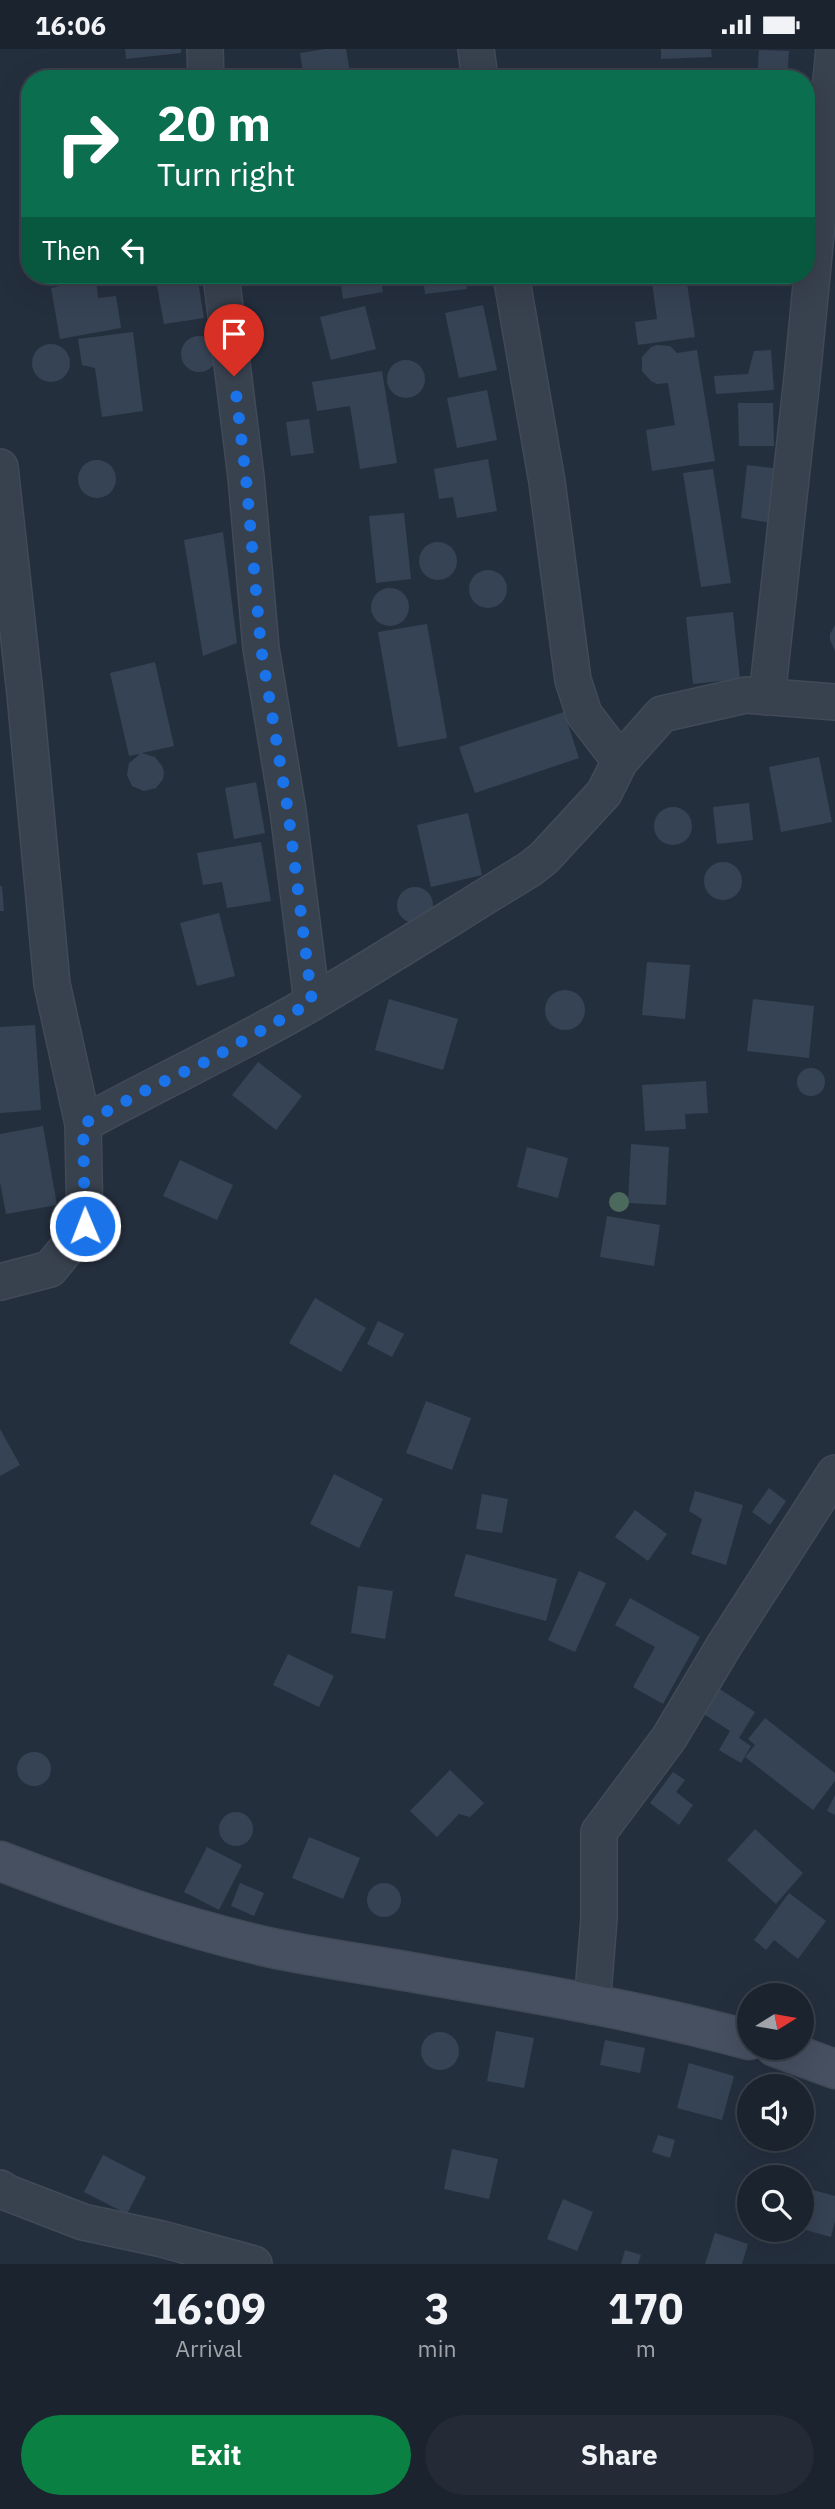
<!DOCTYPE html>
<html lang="en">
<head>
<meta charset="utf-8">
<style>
  :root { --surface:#1b232e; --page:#242b36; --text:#f1f3f6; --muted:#a0a4aa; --line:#39404a; --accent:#0b8043 }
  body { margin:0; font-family:"IBM Plex Sans",sans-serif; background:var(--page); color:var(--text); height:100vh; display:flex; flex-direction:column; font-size:26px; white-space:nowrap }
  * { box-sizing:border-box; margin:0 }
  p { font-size:23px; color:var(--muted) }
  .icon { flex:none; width:38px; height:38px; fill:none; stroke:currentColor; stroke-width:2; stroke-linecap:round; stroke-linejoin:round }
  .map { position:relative; height:2215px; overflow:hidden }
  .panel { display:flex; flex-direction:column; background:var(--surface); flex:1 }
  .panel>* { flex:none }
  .banner { position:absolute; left:21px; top:21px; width:794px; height:214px; border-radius:28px; box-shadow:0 7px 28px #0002,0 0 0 2px var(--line); background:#0b6e4f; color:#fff; overflow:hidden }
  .needle { width:46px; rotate:79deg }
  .fabs { position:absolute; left:737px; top:1934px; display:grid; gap:14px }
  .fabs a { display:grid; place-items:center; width:77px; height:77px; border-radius:50%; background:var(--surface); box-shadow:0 7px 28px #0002,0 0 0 2px var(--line); font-size:35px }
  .pin { position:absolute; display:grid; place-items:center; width:60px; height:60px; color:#fff; margin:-72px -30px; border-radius:50% 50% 50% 0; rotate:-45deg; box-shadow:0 0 7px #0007 }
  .pin .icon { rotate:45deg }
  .me { position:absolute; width:77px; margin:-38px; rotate:359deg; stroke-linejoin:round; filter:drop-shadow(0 0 5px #0008) }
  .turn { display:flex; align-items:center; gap:24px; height:147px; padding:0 21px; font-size:32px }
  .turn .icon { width:91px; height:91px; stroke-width:2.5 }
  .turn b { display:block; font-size:49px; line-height:60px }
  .then { display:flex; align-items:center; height:66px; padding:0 21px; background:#0003; gap:14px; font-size:26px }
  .eta { display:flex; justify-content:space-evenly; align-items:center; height:119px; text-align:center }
  .eta b { font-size:42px; font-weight:700; line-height:49px }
  .button { display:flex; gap:14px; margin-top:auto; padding:14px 21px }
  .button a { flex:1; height:80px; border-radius:42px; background:var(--accent); color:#fff; font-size:28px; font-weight:700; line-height:80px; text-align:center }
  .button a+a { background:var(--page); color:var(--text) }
  .status { display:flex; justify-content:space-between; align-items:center; height:49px; padding:0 35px; background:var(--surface); direction:ltr }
  .status svg { height:19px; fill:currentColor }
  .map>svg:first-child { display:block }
  .building { fill:#364354 }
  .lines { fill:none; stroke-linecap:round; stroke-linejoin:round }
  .street-casing { stroke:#414a57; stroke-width:38 }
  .secondary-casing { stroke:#414a57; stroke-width:41 }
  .street { stroke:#38414e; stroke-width:35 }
  .secondary { stroke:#465061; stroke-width:38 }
  .tree { fill:#4b6a5d }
  .route { stroke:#1a73e8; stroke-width:12; stroke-dasharray:0 21.6 }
</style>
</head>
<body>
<div class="status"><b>16:06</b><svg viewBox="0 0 49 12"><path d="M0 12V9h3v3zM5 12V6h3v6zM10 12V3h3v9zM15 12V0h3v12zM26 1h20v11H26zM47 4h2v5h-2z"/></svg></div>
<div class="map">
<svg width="835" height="2215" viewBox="0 0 835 2215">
  <rect width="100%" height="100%" fill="#242f3e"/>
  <g class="building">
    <polygon points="125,0 181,0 181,4 126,10"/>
    <polygon points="325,0 346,0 351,30 304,30 300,4"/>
    <polygon points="661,0 711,0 712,8 661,10"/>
    <polygon points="759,1 789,2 787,30 757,30"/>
    <polygon points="63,226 114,226 96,231 98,249 116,247 121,279 60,290 51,239 65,236"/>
    <polygon points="155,226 197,226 204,269 164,275"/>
    <polygon points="324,226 380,226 383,243 343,250 340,229 325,231"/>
    <polygon points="423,226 465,226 467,240 425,245"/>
    <polygon points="686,228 695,288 638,296 635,273 657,270 652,233"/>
    <polygon points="483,256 497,321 459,329 445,264"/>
    <polygon points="365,257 376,300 331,311 320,268"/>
    <polygon points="133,283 143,362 102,368 95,319 82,316 78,290"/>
    <circle cx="199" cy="305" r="18"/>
    <circle cx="51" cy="314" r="19"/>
    <polygon points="657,296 670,297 677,304 697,301 715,412 652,422 646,381 675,376 668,334 657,335 651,332 642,322 642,308 651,298"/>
    <polygon points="771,301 774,341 716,345 714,327 748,325 754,302"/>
    <circle cx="406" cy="330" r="19"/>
    <polygon points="382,322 397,414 360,420 350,357 317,362 312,333"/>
    <polygon points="487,341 497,391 457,399 447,349"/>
    <polygon points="738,354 773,354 774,397 739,397"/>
    <polygon points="309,370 314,404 291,407 286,373"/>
    <polygon points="488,410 497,462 457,469 453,448 439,450 434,420"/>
    <circle cx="97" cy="430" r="19"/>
    <polygon points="747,416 780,420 772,474 741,469"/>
    <polygon points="713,420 731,534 701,538 683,424"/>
    <polygon points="404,464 411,530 376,534 369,467"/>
    <polygon points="223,483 237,594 203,607 184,491"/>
    <circle cx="438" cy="512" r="19"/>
    <circle cx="488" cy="540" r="19"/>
    <circle cx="390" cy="558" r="19"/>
    <polygon points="733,563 740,630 693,635 686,568"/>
    <polygon points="427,575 447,689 398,698 378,583"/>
    <polygon points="835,576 835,602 830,591 830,585"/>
    <polygon points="155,613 174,697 142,704 155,708 162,717 164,723 163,730 156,739 144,742 132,737 127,726 129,714 140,705 129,707 110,624"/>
    <polygon points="564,663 579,709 475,744 459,698"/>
    <polygon points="819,708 832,773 781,783 769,718"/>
    <polygon points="256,733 265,784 234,790 225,739"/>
    <polygon points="749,754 753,791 717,795 713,758"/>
    <circle cx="673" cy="777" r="19"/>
    <polygon points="468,764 482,826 431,838 417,776"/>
    <polygon points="261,793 271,852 227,859 222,833 203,836 197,804"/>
    <circle cx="723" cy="832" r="19"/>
    <polygon points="0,837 2,837 4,862 0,862"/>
    <circle cx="415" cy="856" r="18"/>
    <polygon points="219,864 235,927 197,937 180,874"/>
    <polygon points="647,913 690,916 685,970 642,966"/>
    <circle cx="565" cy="961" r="20"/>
    <polygon points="389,950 458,970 443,1021 375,1001"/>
    <polygon points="753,950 814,957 809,1009 747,1002"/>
    <polygon points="35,976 41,1061 0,1064 0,978"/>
    <polygon points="258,1013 302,1047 276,1081 232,1046"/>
    <circle cx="811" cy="1033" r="14"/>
    <polygon points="706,1032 708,1064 685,1065 686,1080 645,1082 642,1036"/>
    <polygon points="43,1077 57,1156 6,1165 0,1133 0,1085"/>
    <polygon points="631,1095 669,1098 666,1156 628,1154"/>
    <polygon points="527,1098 568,1109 558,1149 517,1138"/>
    <polygon points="180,1111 233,1136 217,1171 163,1147"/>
    <polygon points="607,1167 660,1176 654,1217 600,1208"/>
    <polygon points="315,1249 366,1279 341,1323 289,1294"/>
    <polygon points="378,1272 404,1285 392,1308 367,1295"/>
    <polygon points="426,1352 471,1369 452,1421 406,1404"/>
    <polygon points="0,1380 20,1416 0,1427"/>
    <polygon points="334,1425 383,1450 359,1499 310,1475"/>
    <polygon points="769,1439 786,1452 770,1476 752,1463"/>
    <polygon points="695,1442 743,1456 726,1516 691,1505 702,1470 689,1462"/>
    <polygon points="482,1445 508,1450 502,1484 476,1480"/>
    <polygon points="635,1461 667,1485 648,1512 615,1488"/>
    <polygon points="466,1505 557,1530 546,1572 454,1547"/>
    <polygon points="579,1522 606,1534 575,1603 548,1591"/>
    <polygon points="358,1537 393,1542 385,1590 351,1584"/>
    <polygon points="630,1549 700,1588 663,1655 633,1638 655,1598 615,1576"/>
    <polygon points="288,1605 334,1627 319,1658 273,1636"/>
    <polygon points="712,1635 755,1663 739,1689 751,1697 741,1714 719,1701 730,1682 696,1660"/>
    <polygon points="765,1669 835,1724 835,1732 813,1761 745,1708 755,1696 748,1690"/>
    <circle cx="34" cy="1720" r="17"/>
    <polygon points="450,1721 484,1754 470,1768 459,1765 437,1788 410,1762"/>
    <polygon points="673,1723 685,1731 676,1743 693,1756 679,1776 650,1754"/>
    <polygon points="835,1746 835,1766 827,1762"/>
    <circle cx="236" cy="1780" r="17"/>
    <polygon points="755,1780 803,1824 776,1855 727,1811"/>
    <polygon points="309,1788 360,1809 343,1850 292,1829"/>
    <polygon points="207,1798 242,1816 219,1861 184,1843"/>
    <circle cx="384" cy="1851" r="17"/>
    <polygon points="240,1834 264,1844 254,1867 231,1857"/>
    <polygon points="789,1844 826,1872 798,1910 774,1891 766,1901 754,1891"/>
    <polygon points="496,1982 534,1989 524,2039 487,2032"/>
    <circle cx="440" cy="2002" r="19"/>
    <polygon points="605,1991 645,1999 640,2024 600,2016"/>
    <polygon points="689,2014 734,2027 722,2071 677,2059"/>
    <polygon points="762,2027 799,2036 799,2037 759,2037"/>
    <polygon points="658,2086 675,2091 670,2109 652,2103"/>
    <polygon points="452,2100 498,2110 489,2150 444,2140"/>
    <polygon points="103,2106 146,2128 127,2165 84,2143"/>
    <polygon points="802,2138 835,2147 835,2172 831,2188 802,2180"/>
    <polygon points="563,2150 593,2163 577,2202 547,2190"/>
    <polygon points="715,2184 748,2195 742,2215 705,2215"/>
    <polygon points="625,2201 641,2206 638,2215 621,2215"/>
  </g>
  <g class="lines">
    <defs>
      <g id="street">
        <polyline points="205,0 206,30"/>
        <polyline points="476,0 480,30"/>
        <polyline points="221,226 246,428 261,599 288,762 312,953"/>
        <polyline points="511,226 547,433 573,631 584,665 620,712"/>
        <polyline points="0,418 25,645 52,935 83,1075"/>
        <polyline points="767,648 802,329 834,0"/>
        <path d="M0,1233L50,1220L85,1177L83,1075C159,1033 238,997 313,953C386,910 458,864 530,820L544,809L604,744L620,712L662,665L746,646L835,653"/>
        <polyline points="592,1957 599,1870 599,1783 669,1689 725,1595 835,1424"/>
        <polyline points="0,2139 8,2144 83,2173 162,2190 254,2215"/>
      </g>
      <g id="secondary">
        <path d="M0,1812C89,1846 178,1878 272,1899C325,1910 379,1917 433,1927C539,1945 646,1963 749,1991"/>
        <polyline points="775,1998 835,2020"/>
      </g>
    </defs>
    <use href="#street" class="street-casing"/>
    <use href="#secondary" class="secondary-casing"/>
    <use href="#street" class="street"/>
    <use href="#secondary" class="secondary"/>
  </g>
  <circle class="tree" cx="619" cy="1153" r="10"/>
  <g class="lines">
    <polyline class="route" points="85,1177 83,1075 146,1041 207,1012 312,953 288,762 261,599 246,429 234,327"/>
  </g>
</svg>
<div class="fabs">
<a><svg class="needle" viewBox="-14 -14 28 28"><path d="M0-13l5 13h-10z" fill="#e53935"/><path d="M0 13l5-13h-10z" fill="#a0a4aa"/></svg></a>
<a><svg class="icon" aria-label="sound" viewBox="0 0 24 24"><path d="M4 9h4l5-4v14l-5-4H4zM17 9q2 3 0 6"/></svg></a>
<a><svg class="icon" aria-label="search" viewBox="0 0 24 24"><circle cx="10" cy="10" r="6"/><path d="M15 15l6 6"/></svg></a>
</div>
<div class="pin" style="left:234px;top:327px;background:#d93025"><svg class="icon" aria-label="arrive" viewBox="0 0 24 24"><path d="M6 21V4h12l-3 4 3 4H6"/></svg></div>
<svg class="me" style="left:85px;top:1177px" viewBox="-20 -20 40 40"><circle r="17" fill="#1a73e8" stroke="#fff" stroke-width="3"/><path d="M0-11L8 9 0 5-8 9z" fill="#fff"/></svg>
<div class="banner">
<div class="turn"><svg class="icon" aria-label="right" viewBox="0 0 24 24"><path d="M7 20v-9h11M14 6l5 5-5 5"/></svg><div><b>20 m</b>Turn right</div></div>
<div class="then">Then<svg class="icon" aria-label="left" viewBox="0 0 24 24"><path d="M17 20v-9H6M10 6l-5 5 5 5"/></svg></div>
</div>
</div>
<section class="panel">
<div class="eta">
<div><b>16:09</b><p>Arrival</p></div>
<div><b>3</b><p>min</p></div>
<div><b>170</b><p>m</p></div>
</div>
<div class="button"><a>Exit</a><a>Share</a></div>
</section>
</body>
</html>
